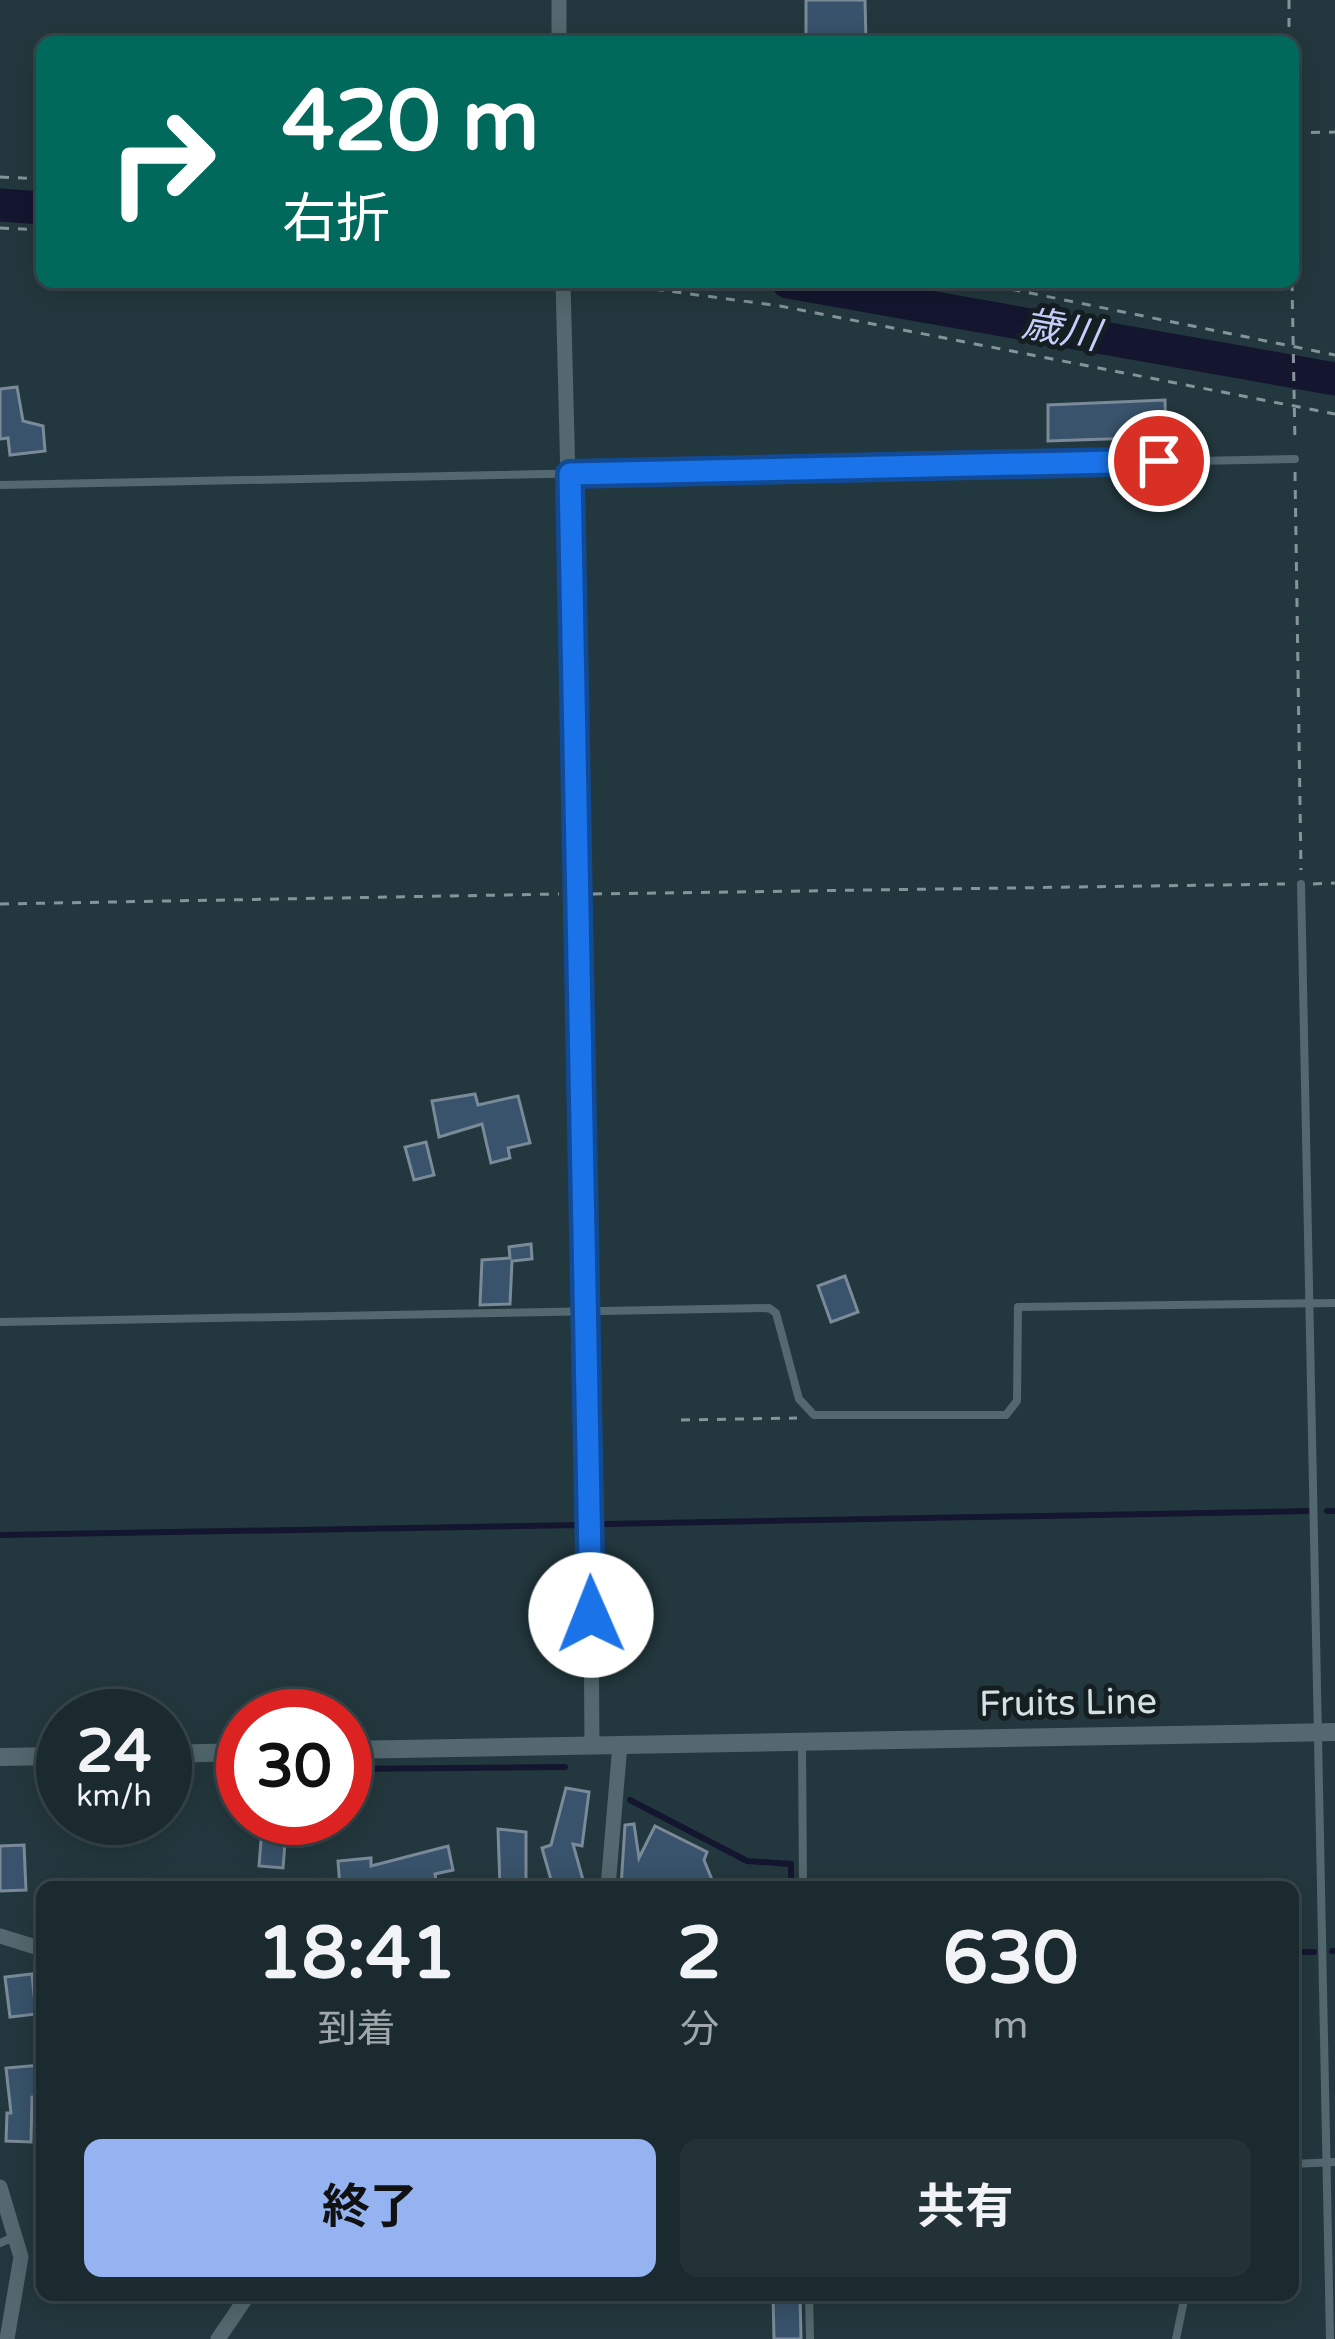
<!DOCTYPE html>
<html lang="ja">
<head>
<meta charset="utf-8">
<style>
  :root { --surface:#1a2a2e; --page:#233236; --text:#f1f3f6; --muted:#9fa7aa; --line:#38464a; --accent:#95b2f1 }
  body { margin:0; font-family:"Varela Round","Noto Sans JP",sans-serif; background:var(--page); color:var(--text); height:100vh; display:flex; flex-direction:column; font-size:45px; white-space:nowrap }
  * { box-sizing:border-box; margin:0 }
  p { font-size:39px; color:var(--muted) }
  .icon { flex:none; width:66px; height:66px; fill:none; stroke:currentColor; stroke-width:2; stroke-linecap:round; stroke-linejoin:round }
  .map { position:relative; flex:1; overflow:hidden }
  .details { position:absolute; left:36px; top:1881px; width:1263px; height:420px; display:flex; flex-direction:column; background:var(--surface); border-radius:18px; box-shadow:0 6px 30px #0003,0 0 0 3px var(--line) }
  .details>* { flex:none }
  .top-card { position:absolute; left:36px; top:36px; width:1263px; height:252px; border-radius:18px; box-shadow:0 6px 30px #0003,0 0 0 3px var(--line); background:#00695c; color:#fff; overflow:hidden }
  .speed { position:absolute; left:36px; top:1689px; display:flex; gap:24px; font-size:60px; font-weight:700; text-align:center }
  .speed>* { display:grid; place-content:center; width:156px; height:156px; border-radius:50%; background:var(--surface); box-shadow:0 6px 30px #0003,0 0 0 3px var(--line); line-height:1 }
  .speed small { font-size:30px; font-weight:400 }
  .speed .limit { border:18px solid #d22; background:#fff; color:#111 }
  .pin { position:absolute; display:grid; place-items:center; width:102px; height:102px; color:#fff; margin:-51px; border:6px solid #fff; border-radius:50%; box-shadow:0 3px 12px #0007 }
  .me { position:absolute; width:132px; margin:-66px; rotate:359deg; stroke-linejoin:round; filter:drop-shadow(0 0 9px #0008) }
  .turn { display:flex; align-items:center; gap:42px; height:252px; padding:0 48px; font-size:54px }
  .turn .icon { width:156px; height:156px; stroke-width:2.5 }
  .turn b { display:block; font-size:84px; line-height:102px }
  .eta { display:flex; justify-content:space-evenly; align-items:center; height:204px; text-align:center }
  .eta b { font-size:72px; font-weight:700; line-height:84px }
  .cta { display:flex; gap:24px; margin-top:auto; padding:24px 48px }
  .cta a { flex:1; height:138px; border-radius:18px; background:var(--accent); color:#111; font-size:48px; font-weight:700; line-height:138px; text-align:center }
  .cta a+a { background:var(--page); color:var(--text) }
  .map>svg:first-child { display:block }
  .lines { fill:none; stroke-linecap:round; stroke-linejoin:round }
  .stream { stroke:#141630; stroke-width:6 }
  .river { stroke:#141630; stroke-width:33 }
  .building { fill:#38536b; stroke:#7a8a98; stroke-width:3 }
  .path { stroke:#849499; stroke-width:3; stroke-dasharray:9 9; stroke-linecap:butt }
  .service { stroke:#53696f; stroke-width:8 }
  .minor { stroke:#53696f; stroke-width:15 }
  .tertiary { stroke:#53696f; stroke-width:18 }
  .route-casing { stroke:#114b97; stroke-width:30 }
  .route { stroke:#1a73e8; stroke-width:21 }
  .labels { text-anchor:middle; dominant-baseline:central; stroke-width:10; stroke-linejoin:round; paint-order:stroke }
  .street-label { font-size:36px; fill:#d4e1e4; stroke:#151e20 }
  .water-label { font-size:39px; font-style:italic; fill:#c7cefd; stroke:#151e20 }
</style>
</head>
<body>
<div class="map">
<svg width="1335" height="2339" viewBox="0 0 1335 2339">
  <rect width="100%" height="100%" fill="#23383e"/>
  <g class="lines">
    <g class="stream">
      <polyline points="1327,1511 1335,1511"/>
      <polyline points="606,1524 1307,1511"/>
      <polyline points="0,1535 581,1525"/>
      <polyline points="345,1769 565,1767"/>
      <polyline points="630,1800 747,1861 791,1864 791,1887"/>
      <polyline points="1332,1951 1335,1951"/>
      <polyline points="1293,1952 1314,1952"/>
    </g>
    <g class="river">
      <polyline points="0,205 42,208"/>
      <polyline points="788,282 1335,379"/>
    </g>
  </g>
  <g class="building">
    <polygon points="806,0 865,0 866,42 806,42"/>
    <polygon points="17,387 23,421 43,426 45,451 10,455 8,438 0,439 0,389"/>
    <polygon points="1165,400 1166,437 1048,441 1048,405"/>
    <polygon points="475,1094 478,1105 518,1096 530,1143 508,1148 510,1158 491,1163 482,1124 439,1137 432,1101"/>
    <polygon points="426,1142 434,1175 414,1180 405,1147"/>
    <polygon points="531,1244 532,1259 512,1261 510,1304 480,1305 482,1260 510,1258 509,1247"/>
    <polygon points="845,1276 858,1312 831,1322 818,1286"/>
    <polygon points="566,1788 589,1792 582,1846 573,1844 585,1887 553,1887 542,1848 551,1845"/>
    <polygon points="634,1824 639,1858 655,1826 707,1852 704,1860 715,1887 684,1887 682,1881 621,1887 625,1825"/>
    <polygon points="262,1828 286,1830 283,1868 259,1866"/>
    <polygon points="498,1829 526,1832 526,1887 500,1887"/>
    <polygon points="24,1845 26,1890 0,1891 0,1846"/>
    <polygon points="448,1846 453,1870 435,1874 437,1887 340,1887 338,1861 371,1858 371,1866"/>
    <polygon points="32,1974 36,2014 10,2017 5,1977"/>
    <polygon points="42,2065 42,2096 32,2097 31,2142 6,2141 7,2113 11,2113 6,2068"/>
    <polygon points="773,2295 800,2295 801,2339 774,2339"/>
  </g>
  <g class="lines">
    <g class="path">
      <polyline points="1289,0 1289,42"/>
      <polyline points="1293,133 1335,132"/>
      <polyline points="0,177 42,179"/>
      <polyline points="0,228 42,230"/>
      <polyline points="601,282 780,306 1335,414"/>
      <polyline points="976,282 1335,355"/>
      <polyline points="1292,282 1295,444"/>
      <polyline points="1295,472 1301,870"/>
      <polyline points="1313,884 1335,883"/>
      <polyline points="593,894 1285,884"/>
      <polyline points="0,904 559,894"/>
      <polyline points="681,1420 797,1418"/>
    </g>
    <g class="service">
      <polyline points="0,485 1295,459"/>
      <polyline points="1301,884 1330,2339"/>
      <polyline points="0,1322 769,1308 776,1313 799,1399 814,1415 1006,1415 1017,1401 1018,1307 1335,1303"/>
      <polyline points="802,1742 803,1887"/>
      <polyline points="1293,2164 1335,2162"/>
      <polyline points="0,2243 16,2236"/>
      <polyline points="809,2295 810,2339"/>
      <polyline points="1176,2339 1185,2295"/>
    </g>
    <g class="minor">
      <polyline points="559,0 559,42"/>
      <polyline points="563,282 589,1310 592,1746"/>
      <polyline points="608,1887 620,1744"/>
      <polyline points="0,1936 42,1949"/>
      <polyline points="0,2187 21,2257 7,2339"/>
      <polyline points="218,2339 248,2295"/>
    </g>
    <g class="tertiary">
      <polyline points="345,1750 1335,1732"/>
      <polyline points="165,1754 243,1752"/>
      <polyline points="0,1757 63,1756"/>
    </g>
  </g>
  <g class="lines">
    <defs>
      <polyline id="route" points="591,1615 570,474 1159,461"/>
    </defs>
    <use href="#route" class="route-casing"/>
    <use href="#route" class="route"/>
  </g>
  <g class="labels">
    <g class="street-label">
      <text transform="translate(1068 1703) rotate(-1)">Fruits Line</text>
    </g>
    <g class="water-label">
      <text transform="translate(1061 330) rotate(10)">歳川</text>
    </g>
  </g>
</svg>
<div class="speed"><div>24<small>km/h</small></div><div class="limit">30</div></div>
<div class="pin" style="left:1159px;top:461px;background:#d93025"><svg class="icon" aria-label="arrive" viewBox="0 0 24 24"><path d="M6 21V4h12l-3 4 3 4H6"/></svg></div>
<svg class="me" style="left:591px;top:1615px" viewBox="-20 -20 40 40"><circle r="19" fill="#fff"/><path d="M0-13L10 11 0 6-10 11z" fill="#1a73e8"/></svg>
<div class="top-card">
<div class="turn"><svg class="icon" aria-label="right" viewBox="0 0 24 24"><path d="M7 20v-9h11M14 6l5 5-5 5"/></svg><div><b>420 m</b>右折</div></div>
</div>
<section class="details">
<div class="eta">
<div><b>18:41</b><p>到着</p></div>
<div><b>2</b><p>分</p></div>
<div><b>630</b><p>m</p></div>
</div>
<div class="cta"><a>終了</a><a>共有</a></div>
</section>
</div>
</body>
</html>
